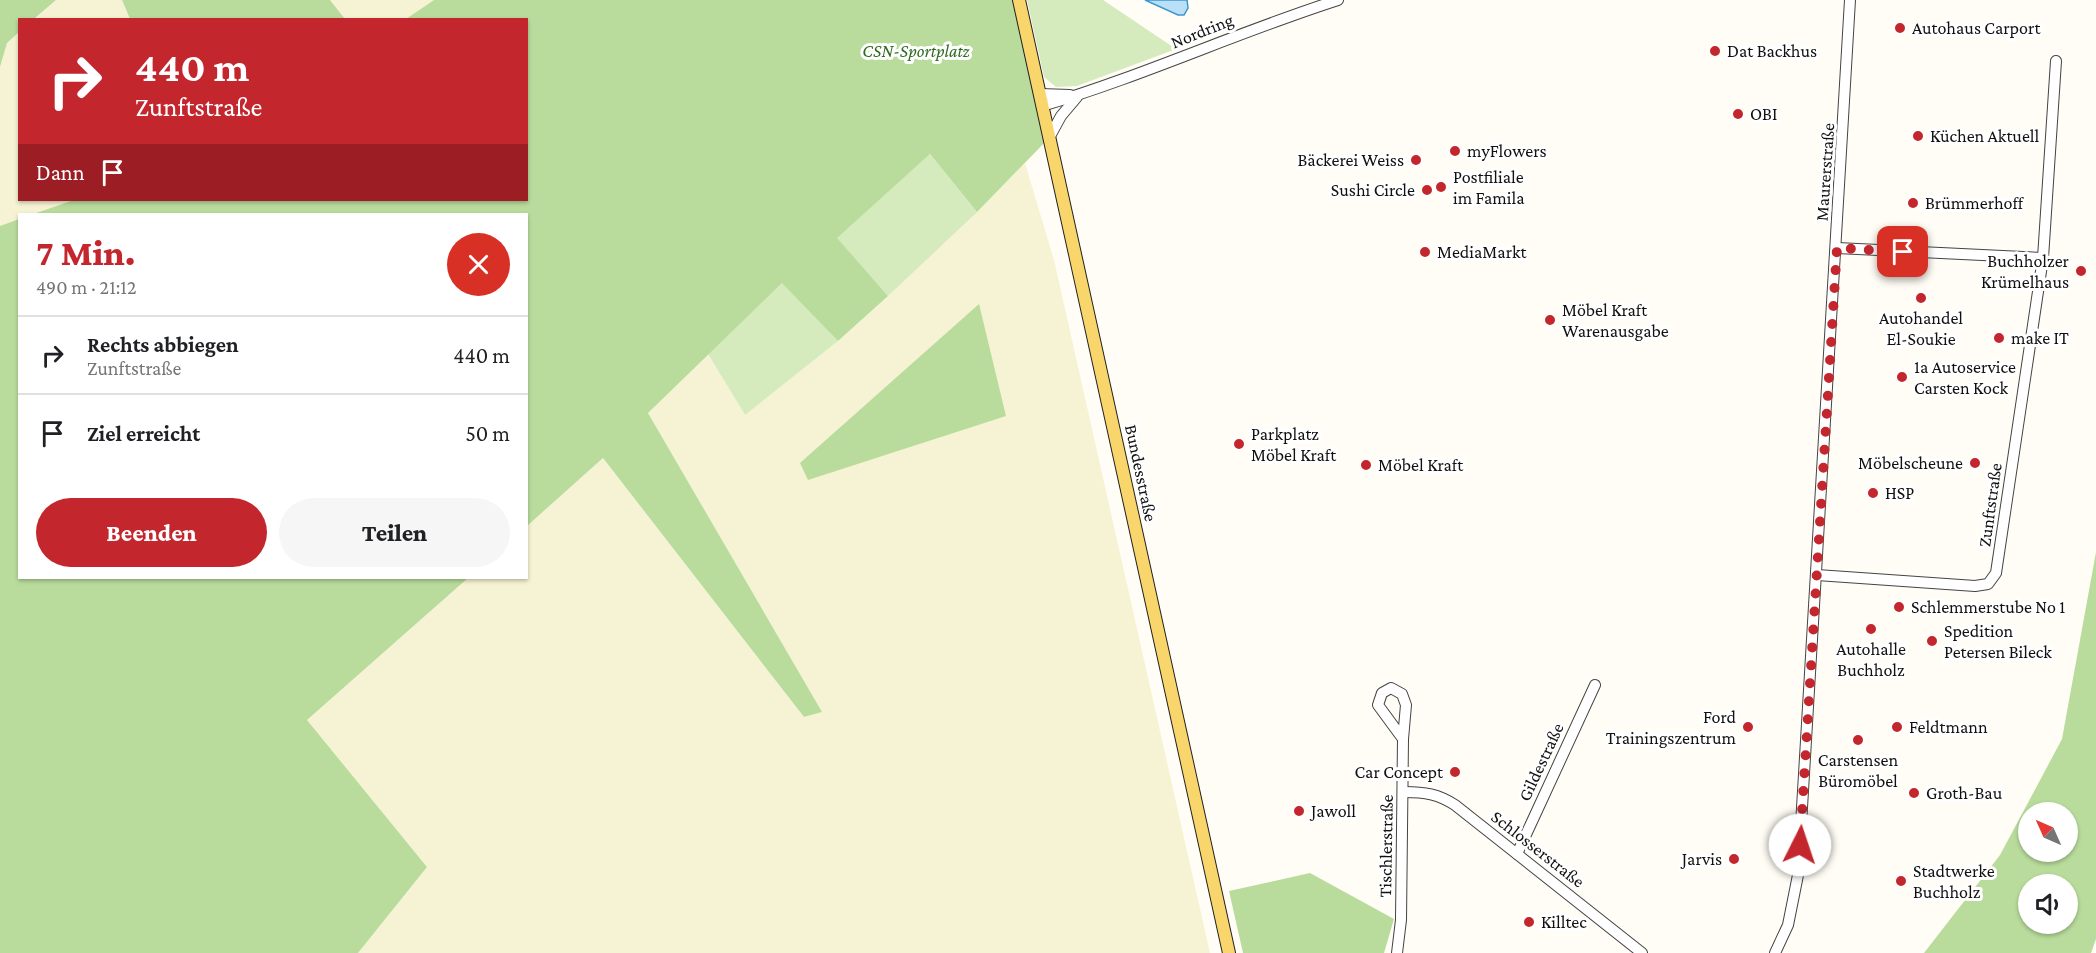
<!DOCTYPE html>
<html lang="de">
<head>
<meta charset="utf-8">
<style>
  :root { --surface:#fff; --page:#f6f6f6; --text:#202124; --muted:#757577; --line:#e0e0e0; --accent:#c4262e }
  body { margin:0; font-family:"Crimson Pro",serif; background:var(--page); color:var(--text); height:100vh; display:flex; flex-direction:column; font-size:22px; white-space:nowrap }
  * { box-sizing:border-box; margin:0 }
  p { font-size:20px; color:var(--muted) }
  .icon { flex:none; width:33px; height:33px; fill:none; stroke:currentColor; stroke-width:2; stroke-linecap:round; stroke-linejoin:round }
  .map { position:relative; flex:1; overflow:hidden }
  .panel { position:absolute; left:18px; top:213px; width:510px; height:366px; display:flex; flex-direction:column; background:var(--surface); border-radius:0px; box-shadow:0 2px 4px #0004 }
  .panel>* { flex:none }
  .top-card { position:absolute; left:18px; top:18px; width:510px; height:183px; border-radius:0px; box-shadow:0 2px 4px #0004; background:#c4262e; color:#fff; overflow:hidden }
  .needle { width:39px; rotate:315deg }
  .tools { position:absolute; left:2018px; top:802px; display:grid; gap:12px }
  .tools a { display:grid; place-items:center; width:60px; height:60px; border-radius:50%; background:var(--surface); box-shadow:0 2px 4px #0004; font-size:30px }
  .pin { position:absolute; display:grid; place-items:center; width:51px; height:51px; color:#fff; margin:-26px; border-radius:12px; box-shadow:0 3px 9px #0006 }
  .me { position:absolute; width:66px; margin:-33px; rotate:4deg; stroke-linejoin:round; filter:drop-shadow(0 0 4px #0008) }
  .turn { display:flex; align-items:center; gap:21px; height:126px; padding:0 18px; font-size:27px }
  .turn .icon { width:78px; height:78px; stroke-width:2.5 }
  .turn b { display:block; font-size:42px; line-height:51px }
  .then { display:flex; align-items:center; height:57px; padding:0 18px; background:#0003; gap:12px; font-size:22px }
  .round { display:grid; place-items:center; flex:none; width:63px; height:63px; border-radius:32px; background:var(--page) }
  .headline { display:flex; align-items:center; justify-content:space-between; height:102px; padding:0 18px }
  h1 { font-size:36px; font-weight:800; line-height:45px; color:var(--accent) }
  .cta { display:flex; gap:12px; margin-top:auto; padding:12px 18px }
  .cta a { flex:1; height:69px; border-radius:36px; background:var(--accent); color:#fff; font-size:24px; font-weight:800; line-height:69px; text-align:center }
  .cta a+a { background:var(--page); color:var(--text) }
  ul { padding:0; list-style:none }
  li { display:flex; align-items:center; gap:18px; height:78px; padding:0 18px; border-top:2px solid var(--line) }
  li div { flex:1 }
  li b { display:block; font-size:22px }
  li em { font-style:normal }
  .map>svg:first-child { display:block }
  .farmland { fill:#f6f3d4 }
  .green { fill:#d5ebbd }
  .forest { fill:#b9dc9c; fill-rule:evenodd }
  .water { fill:#b9e0f7; stroke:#3f96cf; stroke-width:1.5 }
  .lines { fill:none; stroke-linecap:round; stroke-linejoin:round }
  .minor-casing { stroke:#444; stroke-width:12 }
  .major-casing { stroke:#222; stroke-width:14 }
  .minor { stroke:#fff; stroke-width:10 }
  .major { stroke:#f9d66b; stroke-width:12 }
  .route { stroke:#c4262e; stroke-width:10; stroke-dasharray:0 18 }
  .poi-dot { fill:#c4262e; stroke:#fff; stroke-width:2 }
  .labels { text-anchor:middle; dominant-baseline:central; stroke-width:6; stroke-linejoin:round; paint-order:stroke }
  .poi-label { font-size:18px; fill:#111; stroke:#fff; text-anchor:start }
  .street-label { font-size:18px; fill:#111; stroke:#fff }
  .park-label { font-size:18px; font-style:italic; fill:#2f6b1f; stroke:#fff }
</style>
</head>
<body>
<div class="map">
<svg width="2096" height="953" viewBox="0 0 2096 953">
  <rect width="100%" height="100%" fill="#fffdf5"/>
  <g class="farmland">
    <polygon points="56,0 122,0 130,19 34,20"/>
    <polygon points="330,0 434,0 406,20 345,19"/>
    <polygon points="19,32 20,200 74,200 33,214 20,214 19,219 0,226 0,67 7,43"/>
    <polygon points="1025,163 1054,260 1210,953 358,953 427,867 307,720 468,578 526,578 527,526 603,458 804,717 821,712 648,413 708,354 745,415 838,341 888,296"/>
  </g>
  <g class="green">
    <polygon points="1027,0 1103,0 1176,49 1077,86 1056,87 1044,77"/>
    <polygon points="930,154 977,212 888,296 836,238"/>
    <polygon points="783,282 838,341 745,415 708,354"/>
  </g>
  <g class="forest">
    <polygon points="0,0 56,0 34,19 20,20 19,32 7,43 0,67"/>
    <polygon points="122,0 330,0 345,19 130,19"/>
    <polygon points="434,0 1019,0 1049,138 977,212 930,154 837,238 888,296 838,341 782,283 648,413 822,712 804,717 603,458 527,526 526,214 33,214 74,200 526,200 526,20 406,19"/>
    <polygon points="19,219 20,578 468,578 307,720 427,867 358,953 0,953 0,226"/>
    <polygon points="979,304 1006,416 808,480 800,463"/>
    <path d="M2096,552V939L2091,953H1924L2000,855L2062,739ZM2028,813H2067V852H2028ZM2028,885H2067V924H2028Z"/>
    <polygon points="1310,873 1394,919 1384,953 1243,953 1229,891"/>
  </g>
  <polygon class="water" points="1145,0 1187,0 1188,8 1184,15 1178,15"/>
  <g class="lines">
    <defs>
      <g id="minor">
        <polyline points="1040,94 1070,95"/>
        <path d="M1042,106C1143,76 1238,32 1338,0"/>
        <polyline points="1049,138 1061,116 1077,97"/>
        <polyline points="2043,258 2056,61"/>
        <polyline points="1817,575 1975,586 1988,584 1996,573 2043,258 1837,248"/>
        <path d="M1404,792C1425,792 1438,794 1455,805L1642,953"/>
        <polyline points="1517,854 1595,685"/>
        <polyline points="1397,953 1401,920 1403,739 1406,705 1402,694 1391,688 1382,693 1378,705 1403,739"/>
        <polyline points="1775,953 1788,925 1798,875 1850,0"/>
      </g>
      <polyline id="major" points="1019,0 1229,953"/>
    </defs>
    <use href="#minor" class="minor-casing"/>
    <use href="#major" class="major-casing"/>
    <use href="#minor" class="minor"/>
    <use href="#major" class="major"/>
  </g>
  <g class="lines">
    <polyline class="route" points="1800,845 1837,248 1903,252"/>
  </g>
  <g class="poi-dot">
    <circle cx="1900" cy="28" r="6"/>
    <circle cx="1715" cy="51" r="6"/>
    <circle cx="1738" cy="114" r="6"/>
    <circle cx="1918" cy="136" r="6"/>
    <circle cx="1455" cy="151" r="6"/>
    <circle cx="1416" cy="160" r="6"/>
    <circle cx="1441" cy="187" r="6"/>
    <circle cx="1427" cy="190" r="6"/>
    <circle cx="1913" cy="203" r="6"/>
    <circle cx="1425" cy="252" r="6"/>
    <circle cx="2081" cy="271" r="6"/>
    <circle cx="1921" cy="298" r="6"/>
    <circle cx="1550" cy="320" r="6"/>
    <circle cx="1999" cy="338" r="6"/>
    <circle cx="1902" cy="377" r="6"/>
    <circle cx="1239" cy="444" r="6"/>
    <circle cx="1975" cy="463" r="6"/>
    <circle cx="1366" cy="465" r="6"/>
    <circle cx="1873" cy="493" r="6"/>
    <circle cx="1899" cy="607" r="6"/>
    <circle cx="1871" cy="629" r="6"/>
    <circle cx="1932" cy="641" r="6"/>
    <circle cx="1748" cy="727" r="6"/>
    <circle cx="1897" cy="727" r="6"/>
    <circle cx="1858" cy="740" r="6"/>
    <circle cx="1455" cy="772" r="6"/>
    <circle cx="1914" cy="793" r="6"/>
    <circle cx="1299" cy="811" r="6"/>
    <circle cx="1734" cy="859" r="6"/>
    <circle cx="1901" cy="881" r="6"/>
    <circle cx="1529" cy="922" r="6"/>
  </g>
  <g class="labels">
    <g class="poi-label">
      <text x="1912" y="28">Autohaus Carport</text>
      <text x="1727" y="51">Dat Backhus</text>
      <text x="1750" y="114">OBI</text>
      <text x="1930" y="136">Küchen Aktuell</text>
      <text x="1467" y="151">myFlowers</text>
      <text x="1404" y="160" text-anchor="end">Bäckerei Weiss</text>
      <text x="1453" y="177">Postfiliale<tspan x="1453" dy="21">im Famila</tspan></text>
      <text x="1415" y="190" text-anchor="end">Sushi Circle</text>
      <text x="1925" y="203">Brümmerhoff</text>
      <text x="1437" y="252">MediaMarkt</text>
      <text x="2069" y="261" text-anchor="end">Buchholzer<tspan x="2069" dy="21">Krümelhaus</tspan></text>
      <text x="1562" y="310">Möbel Kraft<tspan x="1562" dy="21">Warenausgabe</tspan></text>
      <text x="1921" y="318" text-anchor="middle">Autohandel<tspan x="1921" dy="21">El-Soukie</tspan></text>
      <text x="2011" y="338">make IT</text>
      <text x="1914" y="367">1a Autoservice<tspan x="1914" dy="21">Carsten Kock</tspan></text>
      <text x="1251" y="434">Parkplatz<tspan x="1251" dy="21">Möbel Kraft</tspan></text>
      <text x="1963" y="463" text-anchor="end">Möbelscheune</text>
      <text x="1378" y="465">Möbel Kraft</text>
      <text x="1885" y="493">HSP</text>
      <text x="1911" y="607">Schlemmerstube No 1</text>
      <text x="1944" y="631">Spedition<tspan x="1944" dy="21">Petersen Bileck</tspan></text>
      <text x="1871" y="649" text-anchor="middle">Autohalle<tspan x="1871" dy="21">Buchholz</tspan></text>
      <text x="1736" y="717" text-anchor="end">Ford<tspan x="1736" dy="21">Trainingszentrum</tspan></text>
      <text x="1909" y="727">Feldtmann</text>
      <text x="1858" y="760" text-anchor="middle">Carstensen<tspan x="1858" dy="21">Büromöbel</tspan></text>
      <text x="1443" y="772" text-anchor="end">Car Concept</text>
      <text x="1926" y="793">Groth-Bau</text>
      <text x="1311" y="811">Jawoll</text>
      <text x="1722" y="859" text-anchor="end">Jarvis</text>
      <text x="1913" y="871">Stadtwerke<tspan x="1913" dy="21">Buchholz</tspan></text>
      <text x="1541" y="922">Killtec</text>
    </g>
    <g class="street-label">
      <text transform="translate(1202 31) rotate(-22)">Nordring</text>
      <text transform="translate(1825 172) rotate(-86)">Maurerstraße</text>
      <text transform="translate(1141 473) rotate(78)">Bundesstraße</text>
      <text transform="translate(1990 505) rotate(-82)">Zunftstraße</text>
      <text transform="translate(1541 762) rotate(-65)">Gildestraße</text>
      <text transform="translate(1386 846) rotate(-89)">Tischlerstraße</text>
      <text transform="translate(1538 849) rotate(38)">Schlosserstraße</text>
    </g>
    <g class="park-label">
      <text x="916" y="51">CSN-Sportplatz</text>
    </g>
  </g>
</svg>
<div class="tools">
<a><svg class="needle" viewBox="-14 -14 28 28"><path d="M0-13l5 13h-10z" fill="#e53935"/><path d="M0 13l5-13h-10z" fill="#757577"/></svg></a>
<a><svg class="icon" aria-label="sound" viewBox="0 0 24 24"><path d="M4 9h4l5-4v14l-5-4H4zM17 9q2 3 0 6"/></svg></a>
</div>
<div class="pin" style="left:1903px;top:252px;background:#d93025"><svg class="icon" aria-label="arrive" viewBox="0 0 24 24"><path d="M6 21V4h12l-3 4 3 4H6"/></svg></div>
<svg class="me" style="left:1800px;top:845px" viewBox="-20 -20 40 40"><circle r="19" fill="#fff"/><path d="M0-13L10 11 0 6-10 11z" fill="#c4262e"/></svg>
<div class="top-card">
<div class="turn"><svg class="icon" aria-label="right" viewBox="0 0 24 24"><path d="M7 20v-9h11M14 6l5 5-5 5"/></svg><div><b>440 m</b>Zunftstraße</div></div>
<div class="then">Dann<svg class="icon" aria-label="arrive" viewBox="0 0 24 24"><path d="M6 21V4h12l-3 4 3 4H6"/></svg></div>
</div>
<section class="panel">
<div class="headline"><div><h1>7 Min.</h1><p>490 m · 21:12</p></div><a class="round" style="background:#d93025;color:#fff"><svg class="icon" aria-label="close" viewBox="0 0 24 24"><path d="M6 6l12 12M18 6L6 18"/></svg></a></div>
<ul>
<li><svg class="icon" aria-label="right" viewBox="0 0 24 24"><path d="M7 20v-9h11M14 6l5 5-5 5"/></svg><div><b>Rechts abbiegen</b><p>Zunftstraße</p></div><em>440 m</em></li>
<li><svg class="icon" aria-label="arrive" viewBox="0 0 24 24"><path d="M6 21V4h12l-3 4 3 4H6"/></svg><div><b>Ziel erreicht</b></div><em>50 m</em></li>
</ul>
<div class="cta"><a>Beenden</a><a>Teilen</a></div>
</section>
</div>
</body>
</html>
